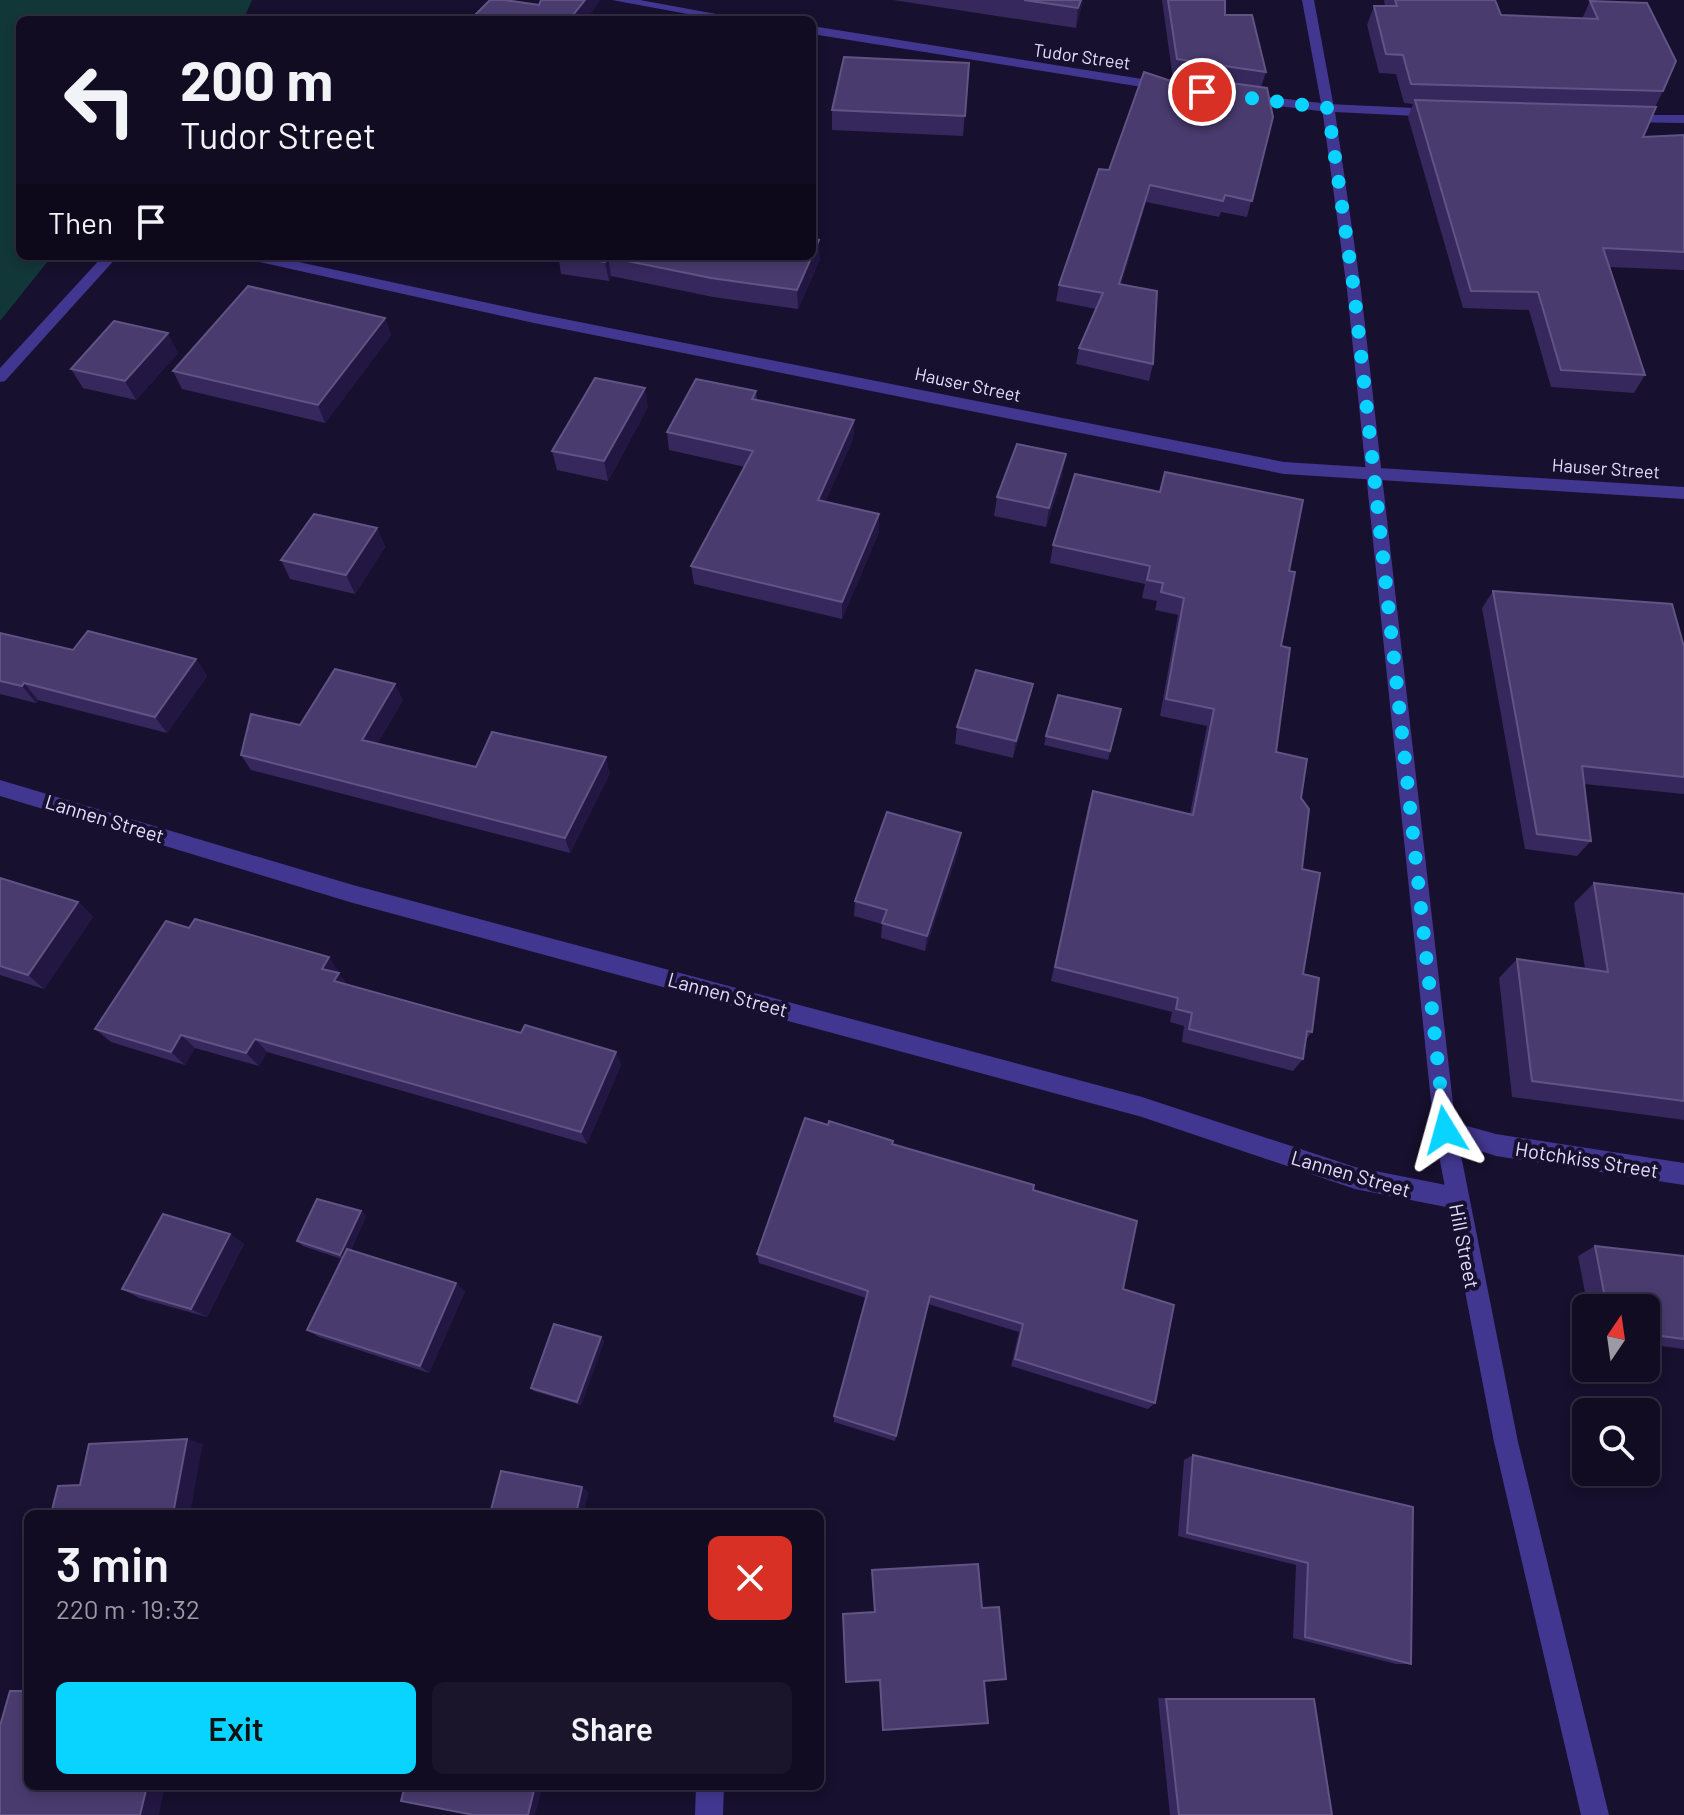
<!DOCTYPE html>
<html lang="en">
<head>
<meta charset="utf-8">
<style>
  :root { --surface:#110c22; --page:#1a152a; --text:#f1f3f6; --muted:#9c9ba5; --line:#302c40; --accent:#09d3ff }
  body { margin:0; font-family:Barlow,sans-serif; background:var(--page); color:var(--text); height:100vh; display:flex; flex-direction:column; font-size:30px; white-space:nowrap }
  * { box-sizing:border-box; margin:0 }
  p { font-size:26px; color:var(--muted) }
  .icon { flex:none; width:44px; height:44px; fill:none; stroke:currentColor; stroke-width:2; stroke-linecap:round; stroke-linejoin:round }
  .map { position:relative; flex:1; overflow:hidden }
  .details { position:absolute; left:24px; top:1510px; width:800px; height:280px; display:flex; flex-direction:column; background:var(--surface); border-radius:12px; box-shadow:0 4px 12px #0003,0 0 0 2px var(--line) }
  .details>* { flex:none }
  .guide { position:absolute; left:16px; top:16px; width:800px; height:244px; border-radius:12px; box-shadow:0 4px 12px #0003,0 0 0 2px var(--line); background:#110c22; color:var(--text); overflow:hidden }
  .needle { width:52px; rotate:13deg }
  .fabs { position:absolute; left:1572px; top:1294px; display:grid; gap:16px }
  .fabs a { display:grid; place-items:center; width:88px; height:88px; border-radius:12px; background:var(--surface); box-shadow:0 4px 12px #0003,0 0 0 2px var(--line); font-size:40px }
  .pin { position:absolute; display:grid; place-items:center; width:68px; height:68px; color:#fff; margin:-34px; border:4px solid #fff; border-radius:50%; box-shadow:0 2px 8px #0007 }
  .me { position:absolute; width:88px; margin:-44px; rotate:352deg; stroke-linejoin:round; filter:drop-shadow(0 0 6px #0008) }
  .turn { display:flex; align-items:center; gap:28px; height:168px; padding:0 32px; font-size:36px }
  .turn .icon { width:104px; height:104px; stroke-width:2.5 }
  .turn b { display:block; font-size:56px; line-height:68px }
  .then { display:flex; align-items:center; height:76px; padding:0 32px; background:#0003; gap:16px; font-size:30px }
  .round { display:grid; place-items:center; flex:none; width:84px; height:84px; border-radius:12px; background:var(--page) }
  .headline { display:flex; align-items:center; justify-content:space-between; height:136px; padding:0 32px }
  h1 { font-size:48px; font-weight:600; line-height:60px }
  .cta { display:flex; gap:16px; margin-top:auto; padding:16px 32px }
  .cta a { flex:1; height:92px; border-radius:12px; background:var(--accent); color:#111; font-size:32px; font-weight:600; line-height:92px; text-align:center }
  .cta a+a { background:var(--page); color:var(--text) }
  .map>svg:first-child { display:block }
  .green { fill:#123739 }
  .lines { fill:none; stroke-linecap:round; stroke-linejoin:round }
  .minor { fill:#423790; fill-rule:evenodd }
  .tertiary { fill:#423790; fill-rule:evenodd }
  .wall { fill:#36285c }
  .shaded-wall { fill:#221642 }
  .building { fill:#493b6e; stroke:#615484; stroke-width:2; fill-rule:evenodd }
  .route { stroke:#09d3ff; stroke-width:14; stroke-dasharray:0 25.2 }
  .labels { text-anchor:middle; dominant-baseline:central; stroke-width:8; stroke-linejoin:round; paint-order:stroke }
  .far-street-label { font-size:18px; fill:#e3ddff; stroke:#17102e }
  .street-label { font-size:20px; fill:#e3ddff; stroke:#17102e }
</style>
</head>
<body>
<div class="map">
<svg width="1684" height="1815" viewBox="0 0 1684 1815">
  <rect width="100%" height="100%" fill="#17102e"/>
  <polygon class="green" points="0,0 252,0 243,20 20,20 20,256 52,256 0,321"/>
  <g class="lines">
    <g class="minor">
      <polygon points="612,0 640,0 749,20 720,20"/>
      <polygon points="1302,0 1314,0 1334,108 1328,112 1238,101 1237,98 1243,94 1321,103"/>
      <polygon points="812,26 1167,83 1173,87 1167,91 812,34"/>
      <polygon points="103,256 118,256 5,381 0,382 0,368"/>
      <polygon points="244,256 271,256 534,313 1284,462 1684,487 1684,499 1284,474 534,323 251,260"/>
      <polygon points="0,780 353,885 1142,1097 1355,1167 1456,1187 1464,1190 1467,1198 1464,1206 1456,1209 1355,1189 1142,1117 353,903 0,796"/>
      <polygon points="1445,1120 1496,1134 1684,1163 1684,1185 1496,1156 1437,1137 1434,1130 1437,1123"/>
      <polygon points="696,1786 724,1786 723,1815 695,1815"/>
    </g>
    <g class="tertiary">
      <polygon points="1328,104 1436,109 1442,113 1436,117 1335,112 1361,290 1456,1130 1518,1442 1609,1815 1581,1815 1494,1442 1434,1130 1347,290 1322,108"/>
      <polygon points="1624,115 1684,115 1684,123 1619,122 1617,119"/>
    </g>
  </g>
  <g class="wall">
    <polygon points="893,0 1083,0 1076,28"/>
    <polygon points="1162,0 1225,0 1225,15 1266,72 1261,87 1273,117 1247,217 1221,212 1219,217 1146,202 1121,285 1153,364 1149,381 1076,364 1079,348 1096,309 1056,301 1059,285 1109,170 1177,83 1178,80 1173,79"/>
    <polygon points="1384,0 1495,0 1501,15 1582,19 1590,1 1663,91 1655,107 1643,137 1684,135 1684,270 1609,267 1645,375 1634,393 1551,387 1529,310 1463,308 1408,117 1413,104 1404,103 1396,74 1379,73 1367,25 1374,6 1385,6"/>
    <polygon points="969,63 963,136 832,130 832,110"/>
    <polygon points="542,256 812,256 820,259 798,309 713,297 611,276 609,281 561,274 559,260"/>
    <polygon points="385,318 391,335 325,423 182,389 173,371"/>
    <polygon points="178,353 136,400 83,388 71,369"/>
    <polygon points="756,391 757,400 854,420 853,439 825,502 879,514 879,532 842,619 694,584 691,566 745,467 669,450 667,432"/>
    <polygon points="648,407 608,481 557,470 552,451"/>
    <polygon points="1063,474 1046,527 994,516 997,497"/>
    <polygon points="377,528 385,547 355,594 290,579 281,560"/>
    <polygon points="1053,545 1289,571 1281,646 1276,752 1301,798 1303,974 1312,1032 1305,1041 1303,1059 1293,1071 1182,1042 1184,1026 1170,1022 1172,1012 1051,981 1088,807 1093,791 1190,814 1207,726 1160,716 1178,615 1155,610 1157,601 1142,598 1145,584 1050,563"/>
    <polygon points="1493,591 1684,647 1684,794 1584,784 1591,841 1577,856 1525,849 1482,608"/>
    <polygon points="0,633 73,650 196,659 207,676 167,733 38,700 36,703 0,694"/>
    <polygon points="1033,684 1029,701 1013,758 955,744 957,727"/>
    <polygon points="403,700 377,744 476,767 610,773 570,853 251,770 241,755 300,725"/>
    <polygon points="1121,709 1108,760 1044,745 1046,736"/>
    <polygon points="959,849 925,951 881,938 882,924 854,916 855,901"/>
    <polygon points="0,878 78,902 93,917 44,989 0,975"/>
    <polygon points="1594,883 1684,894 1684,1120 1512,1097 1499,978 1517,959 1585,968 1574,903"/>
    <polygon points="339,971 338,973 347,984 521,1033 616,1052 621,1065 587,1144 267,1052 259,1066 195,1048 185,1065 111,1042 95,1029"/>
    <polygon points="893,1144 1033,1190 1123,1289 1155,1403 1148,1409 1011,1366 1019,1332 928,1304 895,1441 834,1422 834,1416 866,1298 759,1263 757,1254"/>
    <polygon points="361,1211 366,1216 351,1250 465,1291 429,1373 319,1337 307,1330 342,1259 303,1246 297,1241"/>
    <polygon points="230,1234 244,1244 207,1317 139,1298 122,1289"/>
    <polygon points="1595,1246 1684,1256 1684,1349 1646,1344 1646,1308 1588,1308 1578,1256"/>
    <polygon points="601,1337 604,1341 581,1405 534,1391 531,1388"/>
    <polygon points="1193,1455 1413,1507 1411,1664 1396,1664 1293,1638 1296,1565 1178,1536 1184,1460"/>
    <polygon points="872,1570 984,1681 883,1730 874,1612"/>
    <polygon points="1158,1698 1314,1699 1332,1815 1170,1815"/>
  </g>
  <g class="shaded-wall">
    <polygon points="585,0 601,0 586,20 569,20"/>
    <polygon points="1081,0 1083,0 1076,28 1078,8"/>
    <polygon points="1150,185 1146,202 1116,301 1119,284"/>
    <polygon points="819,240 820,259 798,309 797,290"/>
    <polygon points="608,257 611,276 609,281 605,262"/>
    <polygon points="385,318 391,335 325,423 318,405"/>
    <polygon points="168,333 178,353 136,400 125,381"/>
    <polygon points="645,388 648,407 608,481 604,461"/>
    <polygon points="854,420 853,439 818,518 818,500"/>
    <polygon points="1066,454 1063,474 1046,527 1049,508"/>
    <polygon points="879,514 879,532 842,619 842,602"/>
    <polygon points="377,528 385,547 355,594 346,575"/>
    <polygon points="196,659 207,676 167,733 155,717"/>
    <polygon points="24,683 38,700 36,703 22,686"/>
    <polygon points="395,684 403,700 370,756 362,740"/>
    <polygon points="1033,684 1029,701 1013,758 1016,741"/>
    <polygon points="606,757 610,773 570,853 565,838"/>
    <polygon points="961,833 959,849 925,951 927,936"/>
    <polygon points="78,902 93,917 44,989 28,975"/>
    <polygon points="329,957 339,971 332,983 322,969"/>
    <polygon points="339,973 349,987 334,981"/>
    <polygon points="181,1035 195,1048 185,1065 171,1052"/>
    <polygon points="255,1039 267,1052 259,1066 246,1053"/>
    <polygon points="616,1052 621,1065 587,1144 581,1132"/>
    <polygon points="361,1211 366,1216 346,1260 340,1255"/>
    <polygon points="230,1234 244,1244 207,1317 191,1309"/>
    <polygon points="456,1283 465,1291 429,1373 420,1366"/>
    <polygon points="601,1337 604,1341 581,1405 577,1402"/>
    <polygon points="187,1439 203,1444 190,1514 173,1514"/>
    <polygon points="582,1487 589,1492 583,1514 576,1514"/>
    <polygon points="147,1786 165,1786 159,1815 140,1815"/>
    <polygon points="535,1786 543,1786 535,1815 528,1815"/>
  </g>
  <g class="building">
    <polygon points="490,0 505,0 539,5 541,0 585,0 569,20 470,20"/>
    <polygon points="1024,0 1081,0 1078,8"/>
    <polygon points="1168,0 1225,0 1225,15 1252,15 1266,72 1177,59"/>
    <polygon points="1395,0 1495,0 1501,15 1598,19 1590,1 1647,3 1676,61 1663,91 1411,84 1403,55 1386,54 1374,6 1397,6"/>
    <polygon points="844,57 969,63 965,116 832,110"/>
    <path d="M1144,72L1180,84L1179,76L1267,88L1273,117L1252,201L1225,195L1223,201L1150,185L1119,284L1157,291L1153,364L1079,348L1103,293L1059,285L1099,169L1109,170ZM1180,87L1183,106L1175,104Z"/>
    <polygon points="1415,100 1656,107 1643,137 1684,135 1684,252 1603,248 1645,375 1561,370 1538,292 1471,291"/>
    <polygon points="812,238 819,240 797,290 711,278 608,257 605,262 567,256 812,256"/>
    <polygon points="248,286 385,318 318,405 173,371"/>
    <polygon points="114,321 168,333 125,381 71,369"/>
    <polygon points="595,378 645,388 604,461 552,451"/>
    <polygon points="696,379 756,391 752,399 854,420 818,500 879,514 842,602 691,566 753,451 667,432"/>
    <polygon points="1017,444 1066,454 1049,508 997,497"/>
    <polygon points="1165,472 1303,500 1289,571 1295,572 1281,646 1290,648 1276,752 1307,759 1301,798 1309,809 1302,869 1320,873 1303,974 1319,978 1312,1032 1307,1031 1303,1059 1189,1029 1192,1013 1176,1009 1178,998 1055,967 1093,791 1193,815 1214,709 1166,699 1184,598 1161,592 1163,583 1147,580 1150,566 1053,545 1075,474 1160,492"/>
    <polygon points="314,514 377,528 346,575 281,560"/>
    <polygon points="1493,591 1672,604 1684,647 1684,777 1582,766 1591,841 1537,834"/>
    <polygon points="88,631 196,659 155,717 24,683 22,686 0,681 0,633 73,650"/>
    <polygon points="335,669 395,684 362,740 476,767 492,732 606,757 565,838 241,755 251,714 300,725"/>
    <polygon points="976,670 1033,684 1016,741 957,727"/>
    <polygon points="1058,695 1121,709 1110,751 1046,736"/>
    <polygon points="887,812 961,833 927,936 882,923 887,910 855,901"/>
    <polygon points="0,878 78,902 28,975 0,966"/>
    <polygon points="1594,883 1684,894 1684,1101 1532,1081 1517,959 1608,972"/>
    <polygon points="195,919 329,957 322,969 339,973 334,981 521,1033 525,1025 616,1052 581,1132 255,1039 246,1053 181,1035 171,1052 95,1029 166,921 189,928"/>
    <polygon points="805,1118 828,1125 829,1121 893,1141 892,1144 1034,1185 1033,1190 1137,1221 1123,1289 1174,1305 1155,1403 1015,1359 1023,1324 930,1296 896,1436 834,1416 868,1291 757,1254"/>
    <polygon points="317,1199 361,1211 340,1255 297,1241"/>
    <polygon points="163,1214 230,1234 191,1309 122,1289"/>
    <polygon points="1595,1246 1684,1256 1684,1339 1646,1334 1646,1308 1607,1308"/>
    <polygon points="347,1249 456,1283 420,1366 307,1330"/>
    <polygon points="554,1324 601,1337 577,1402 531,1388"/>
    <polygon points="187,1439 173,1514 51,1514 58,1486 80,1485 89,1444"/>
    <polygon points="1193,1455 1413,1507 1411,1664 1305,1637 1308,1563 1187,1533"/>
    <polygon points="501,1471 582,1487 576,1514 490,1514"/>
    <polygon points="978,1564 982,1608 999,1607 1006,1679 984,1681 988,1723 883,1730 880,1680 846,1682 843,1614 875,1612 872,1570"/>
    <polygon points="10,1691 28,1691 28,1786 147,1786 140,1815 0,1815 0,1726"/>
    <polygon points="1166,1699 1314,1699 1332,1815 1179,1815"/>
    <polygon points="405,1786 535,1786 528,1815 474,1815 401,1801"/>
  </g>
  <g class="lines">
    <polyline class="route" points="1202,92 1328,108 1354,290 1445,1130"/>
  </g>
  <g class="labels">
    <g class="far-street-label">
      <text transform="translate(1082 56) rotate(8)">Tudor Street</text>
      <text transform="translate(968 384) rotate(12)">Hauser Street</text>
      <text transform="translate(1606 468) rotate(4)">Hauser Street</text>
    </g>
    <g class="street-label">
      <text transform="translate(105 818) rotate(17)">Lannen Street</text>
      <text transform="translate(728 994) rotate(15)">Lannen Street</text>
      <text transform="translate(1587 1159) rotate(9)">Hotchkiss Street</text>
      <text transform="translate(1351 1173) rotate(16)">Lannen Street</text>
      <text transform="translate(1465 1246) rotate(79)">Hill Street</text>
    </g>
  </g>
</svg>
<div class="fabs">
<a><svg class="needle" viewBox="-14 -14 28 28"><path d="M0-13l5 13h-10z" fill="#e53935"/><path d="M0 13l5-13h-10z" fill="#9c9ba5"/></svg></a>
<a><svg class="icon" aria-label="search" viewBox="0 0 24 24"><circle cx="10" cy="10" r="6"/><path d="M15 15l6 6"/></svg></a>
</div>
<div class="pin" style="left:1202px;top:92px;background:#d93025"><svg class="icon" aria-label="arrive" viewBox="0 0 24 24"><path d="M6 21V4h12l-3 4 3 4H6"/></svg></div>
<svg class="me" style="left:1445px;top:1130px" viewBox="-20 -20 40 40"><path d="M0-17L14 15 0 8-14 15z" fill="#09d3ff" stroke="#fff" stroke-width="4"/></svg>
<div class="guide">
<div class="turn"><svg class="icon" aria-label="left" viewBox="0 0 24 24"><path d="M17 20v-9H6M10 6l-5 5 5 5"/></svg><div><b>200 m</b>Tudor Street</div></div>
<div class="then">Then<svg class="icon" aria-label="arrive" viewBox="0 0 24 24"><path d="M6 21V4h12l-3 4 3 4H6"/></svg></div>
</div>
<section class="details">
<div class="headline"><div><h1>3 min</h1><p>220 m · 19:32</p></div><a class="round" style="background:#d93025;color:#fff"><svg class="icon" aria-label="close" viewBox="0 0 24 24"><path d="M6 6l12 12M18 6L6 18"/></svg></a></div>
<div class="cta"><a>Exit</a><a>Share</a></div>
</section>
</div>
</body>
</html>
